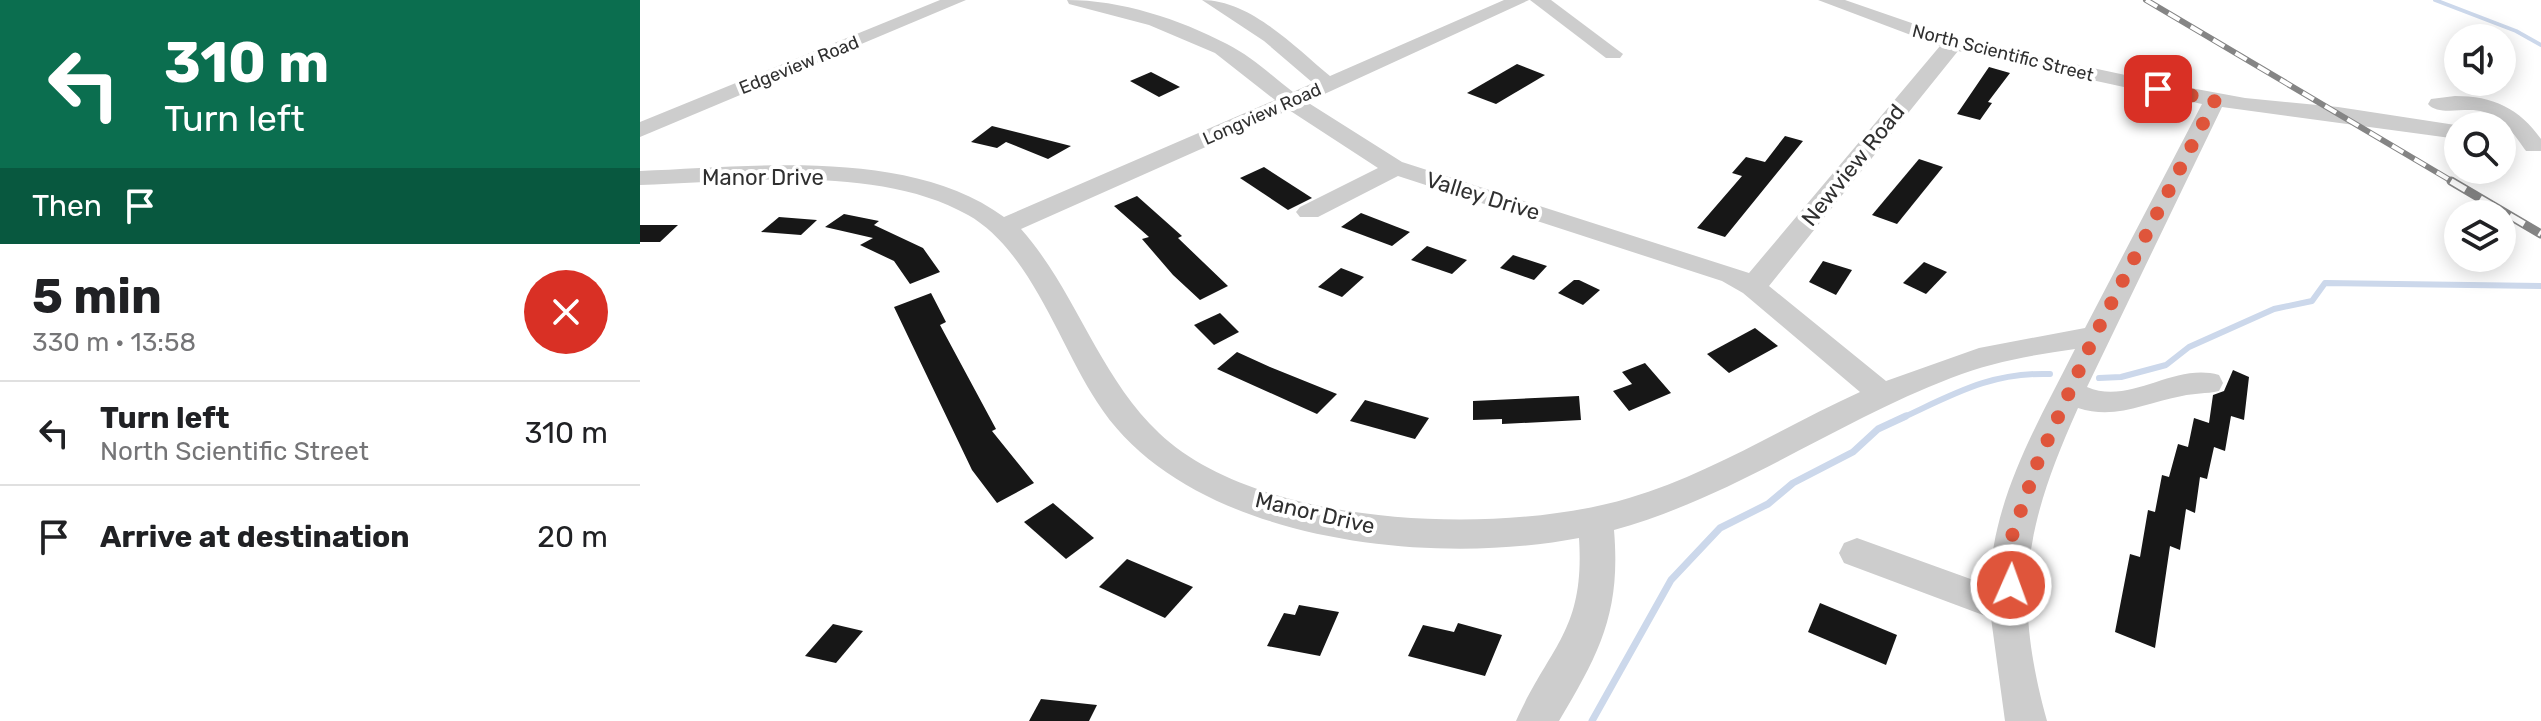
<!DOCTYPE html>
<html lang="en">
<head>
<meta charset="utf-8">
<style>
  :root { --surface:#fff; --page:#f2f2f2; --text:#202124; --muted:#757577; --line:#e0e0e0 }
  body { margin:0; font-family:Rubik,sans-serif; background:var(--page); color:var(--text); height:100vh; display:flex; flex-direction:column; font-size:30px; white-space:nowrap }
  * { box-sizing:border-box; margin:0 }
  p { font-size:26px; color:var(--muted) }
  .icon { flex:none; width:44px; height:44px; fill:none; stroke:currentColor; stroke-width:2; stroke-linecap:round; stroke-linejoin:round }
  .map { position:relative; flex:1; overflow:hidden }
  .panel { display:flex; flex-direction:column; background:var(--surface); width:640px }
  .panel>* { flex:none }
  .banner { background:#0b6e4f; color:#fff; overflow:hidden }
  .fabs { position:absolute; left:1804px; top:24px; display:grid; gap:16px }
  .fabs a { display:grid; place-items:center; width:72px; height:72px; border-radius:50%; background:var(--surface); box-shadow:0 4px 20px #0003; font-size:40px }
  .pin { position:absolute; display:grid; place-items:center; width:68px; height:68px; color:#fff; margin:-34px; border-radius:16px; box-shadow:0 4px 12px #0006 }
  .me { position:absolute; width:88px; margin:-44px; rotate:2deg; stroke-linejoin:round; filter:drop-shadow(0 0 6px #0008) }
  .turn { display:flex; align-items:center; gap:28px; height:168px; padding:0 32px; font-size:36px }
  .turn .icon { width:104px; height:104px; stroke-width:2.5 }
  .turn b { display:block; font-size:56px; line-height:68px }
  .then { display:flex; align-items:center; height:76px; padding:0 32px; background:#0003; gap:16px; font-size:30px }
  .round { display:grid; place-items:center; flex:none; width:84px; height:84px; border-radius:42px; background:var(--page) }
  .head { display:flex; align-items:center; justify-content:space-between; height:136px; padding:0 32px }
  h1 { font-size:48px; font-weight:700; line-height:60px }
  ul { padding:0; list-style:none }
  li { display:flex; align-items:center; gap:24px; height:104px; padding:0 32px; border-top:2px solid var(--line) }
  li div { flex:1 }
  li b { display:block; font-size:30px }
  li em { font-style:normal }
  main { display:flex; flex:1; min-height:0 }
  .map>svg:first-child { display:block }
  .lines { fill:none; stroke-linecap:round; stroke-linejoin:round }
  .stream-far2 { stroke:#ccd8eb; stroke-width:4 }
  .stream-far1 { stroke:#ccd8eb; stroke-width:6 }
  .stream { stroke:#ccd8eb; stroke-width:7 }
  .building { fill:#171717 }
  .minor { fill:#cdcdcd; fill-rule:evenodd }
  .rail-far1-casing { stroke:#858585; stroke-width:6 }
  .rail-casing { stroke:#858585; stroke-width:9 }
  .rail-far1 { stroke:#fff; stroke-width:4; stroke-dasharray:13; stroke-linecap:butt }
  .rail { stroke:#fff; stroke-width:6; stroke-dasharray:17; stroke-linecap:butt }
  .route { stroke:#df553b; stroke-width:14; stroke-dasharray:0 25.2 }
  .labels { text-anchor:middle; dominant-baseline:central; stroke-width:8; stroke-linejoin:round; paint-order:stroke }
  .far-street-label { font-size:18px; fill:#303030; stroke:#fff }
  .street-label { font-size:22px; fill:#303030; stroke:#fff }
</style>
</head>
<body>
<main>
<section class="panel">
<div class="banner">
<div class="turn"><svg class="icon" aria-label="left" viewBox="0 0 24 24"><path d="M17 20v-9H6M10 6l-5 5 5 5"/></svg><div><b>310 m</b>Turn left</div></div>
<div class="then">Then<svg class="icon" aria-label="arrive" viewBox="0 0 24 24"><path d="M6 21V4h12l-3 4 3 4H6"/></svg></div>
</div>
<div class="head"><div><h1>5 min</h1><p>330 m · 13:58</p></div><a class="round" style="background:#d93025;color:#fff"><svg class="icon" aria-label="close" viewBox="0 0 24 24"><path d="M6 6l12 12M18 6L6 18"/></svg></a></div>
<ul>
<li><svg class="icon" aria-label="left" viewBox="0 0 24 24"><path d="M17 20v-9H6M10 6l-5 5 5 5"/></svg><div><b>Turn left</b><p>North Scientific Street</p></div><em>310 m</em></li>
<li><svg class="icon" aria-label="arrive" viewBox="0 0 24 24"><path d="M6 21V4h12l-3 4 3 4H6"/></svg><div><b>Arrive at destination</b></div><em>20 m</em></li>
</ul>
</section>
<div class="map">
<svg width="1901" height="721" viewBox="0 0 1901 721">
  <rect width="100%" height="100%" fill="#fff"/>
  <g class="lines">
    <polyline class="stream-far2" points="1795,0 1876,31 1901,45"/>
    <g class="stream-far1">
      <polyline points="1459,378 1481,377 1526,365 1549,347 1634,309 1672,301 1685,283 1901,286"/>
      <path d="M1262,418C1314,394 1351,372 1410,374"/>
    </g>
    <polyline class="stream" points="952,721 1031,580 1080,528 1128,504 1153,483 1213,452 1238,429 1266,416"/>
  </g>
  <g class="building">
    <polygon points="877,64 905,75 856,104 827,93"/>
    <polygon points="1349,67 1370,73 1348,102 1352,103 1340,120 1317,114"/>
    <polygon points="511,72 540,87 519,97 490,81"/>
    <polygon points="352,126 380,133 431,146 408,159 366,142 357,148 331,142"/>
    <polygon points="1145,136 1163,141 1085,237 1057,228 1102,176 1092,173 1106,157 1125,162"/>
    <polygon points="1279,159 1303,167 1257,224 1232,215"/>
    <polygon points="624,167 672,198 648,210 600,178"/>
    <polygon points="497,196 542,236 538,238 588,286 560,300 533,275 502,239 509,237 474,206"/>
    <polygon points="721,213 770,232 752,246 701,227"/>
    <polygon points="204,214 239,221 234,225 283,248 300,272 270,284 254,261 220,245 233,238 185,227"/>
    <polygon points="139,217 177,220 161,235 121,232"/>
    <polygon points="0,225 38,225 20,242 0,242"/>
    <polygon points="787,246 827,260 812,274 771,260"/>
    <polygon points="873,255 907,266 894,280 860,268"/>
    <polygon points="1183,261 1212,270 1196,295 1169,282"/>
    <polygon points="1284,262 1307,272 1286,294 1263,283"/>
    <polygon points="701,268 724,277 702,297 678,287"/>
    <polygon points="934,280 939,280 960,290 943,305 918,293"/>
    <polygon points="291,293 306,322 300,325 356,429 352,431 394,483 357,503 332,470 254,307"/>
    <polygon points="580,313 599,332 574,345 554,325"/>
    <polygon points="1115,328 1138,346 1089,373 1067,354"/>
    <polygon points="597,352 630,367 697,394 677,414 577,369"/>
    <polygon points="1005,363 1031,393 989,411 973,391 992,384 982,372"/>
    <polygon points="1593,370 1609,377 1604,420 1591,416 1585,451 1574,447 1567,479 1560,477 1555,513 1546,509 1540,550 1530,546 1515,648 1475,632 1490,554 1500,557 1508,510 1515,512 1522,475 1529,477 1538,444 1548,447 1554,418 1569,423 1573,395 1584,391"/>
    <polygon points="939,396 941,420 862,424 862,419 833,420 833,401"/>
    <polygon points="725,400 789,418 775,439 710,421"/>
    <polygon points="413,503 454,538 426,559 384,522"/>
    <polygon points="487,559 553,587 525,618 459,587"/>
    <polygon points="1180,603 1257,635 1246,665 1168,632"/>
    <polygon points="659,605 699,612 680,656 627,646 644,613 655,615"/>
    <polygon points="818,623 862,635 845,676 768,656 783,625 814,632"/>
    <polygon points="193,624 223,631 196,663 165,656"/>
    <polygon points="401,699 457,705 449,721 389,721"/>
  </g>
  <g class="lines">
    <g class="minor">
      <polygon points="300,0 326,0 0,137 0,122"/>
      <path d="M427,0C481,0 539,19 587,44C611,56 632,76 653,92L673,83L624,41L562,0C610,0 654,46 690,76L864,0H889L667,102L762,162L1109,273L1300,46L1178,0H1205L1318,39L1518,82L1605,98L1698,107L1822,126H1818V139L1582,107L1447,387C1490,406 1534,362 1579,375L1583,383L1579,391C1566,394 1554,393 1542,396C1504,403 1476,420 1438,408C1385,526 1372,594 1407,721H1365L1351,618L1204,563L1199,553L1204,543L1217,538L1350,586C1351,501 1398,423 1435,349C1392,355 1351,362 1311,378C1196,422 1094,497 974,530C981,612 960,652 919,721H876C910,645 945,631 939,538C790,567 546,542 457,402C419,344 390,250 328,215C238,164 100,182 0,185V171C112,167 268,147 364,217L635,100L575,53L509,25L429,4ZM1318,51L1562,104L1445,328L1339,348L1246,381L1129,286ZM649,110L738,168L660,207L656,212L660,217H678L758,176L1082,281L1103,293L1220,392C1143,427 1070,474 989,498C863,536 620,529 519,433C458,375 436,291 381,229Z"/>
      <polygon points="890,0 911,0 983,54 980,58 966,58"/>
      <path d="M1815,96C1853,96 1879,108 1901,139V151H1886C1875,135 1863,118 1844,112C1827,106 1799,117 1788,104L1791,99Z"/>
    </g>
    <defs>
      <polyline id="rail-far1" points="1506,0 1815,183"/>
      <polyline id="rail" points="1811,181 1901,234"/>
    </defs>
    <use href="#rail-far1" class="rail-far1-casing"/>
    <use href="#rail" class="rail-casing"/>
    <use href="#rail-far1" class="rail-far1"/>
    <use href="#rail" class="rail"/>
  </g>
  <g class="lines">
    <polyline class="route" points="1371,585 1372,536 1397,464 1454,337 1575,100 1518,89"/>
  </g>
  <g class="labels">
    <g class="far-street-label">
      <text transform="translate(1363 53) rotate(14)">North Scientific Street</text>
      <text transform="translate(159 65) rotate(-22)">Edgeview Road</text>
      <text transform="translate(622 114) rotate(-24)">Longview Road</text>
    </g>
    <g class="street-label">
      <text transform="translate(1213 165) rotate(-51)">Newview Road</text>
      <text x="123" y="177">Manor Drive</text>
      <text transform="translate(843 196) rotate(17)">Valley Drive</text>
      <text transform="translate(675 513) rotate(13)">Manor Drive</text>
    </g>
  </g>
</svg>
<div class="fabs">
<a><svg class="icon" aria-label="sound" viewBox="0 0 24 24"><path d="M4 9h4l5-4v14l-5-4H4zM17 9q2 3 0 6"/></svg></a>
<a><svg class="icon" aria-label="search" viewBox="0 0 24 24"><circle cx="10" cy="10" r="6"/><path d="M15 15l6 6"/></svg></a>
<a><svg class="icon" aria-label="layers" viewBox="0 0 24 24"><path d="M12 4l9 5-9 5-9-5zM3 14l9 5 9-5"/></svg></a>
</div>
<div class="pin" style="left:1518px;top:89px;background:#d93025"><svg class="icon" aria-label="arrive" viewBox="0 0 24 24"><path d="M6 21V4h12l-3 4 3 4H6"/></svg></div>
<svg class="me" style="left:1371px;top:585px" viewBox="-20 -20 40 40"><circle r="17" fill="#df553b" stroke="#fff" stroke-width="3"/><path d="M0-11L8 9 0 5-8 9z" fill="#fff"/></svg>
</div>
</main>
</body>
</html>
